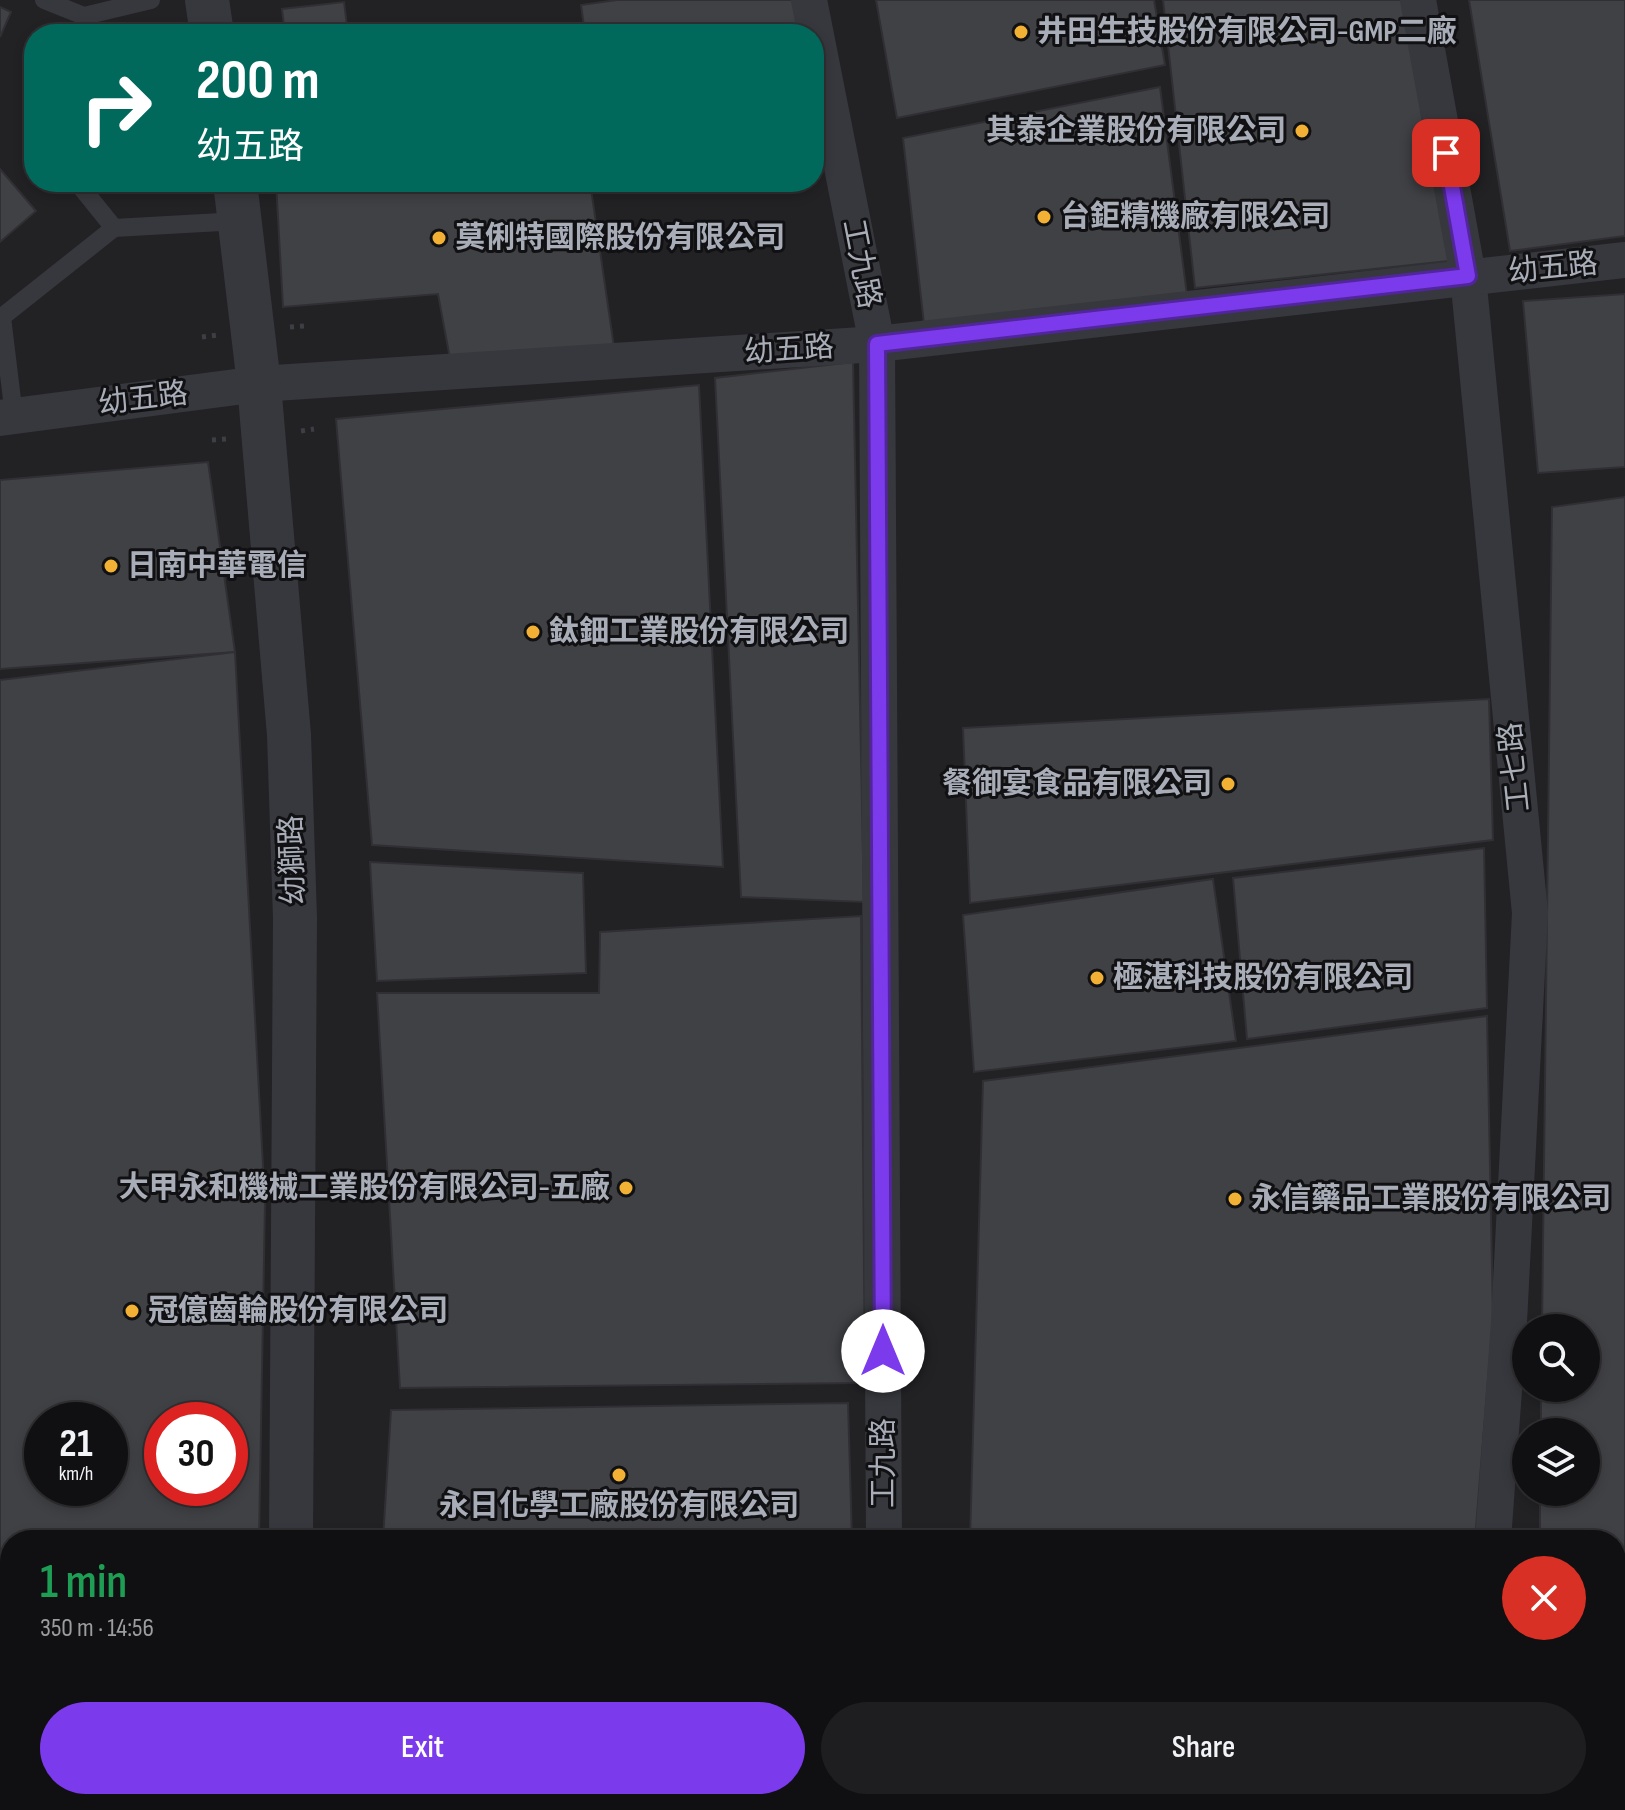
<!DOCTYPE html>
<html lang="en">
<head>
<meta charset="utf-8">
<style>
  :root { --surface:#101012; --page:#1e1e20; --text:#f1f3f6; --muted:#9c9d9f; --line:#303032; --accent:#7c3aed }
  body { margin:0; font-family:"Sofia Sans Condensed","Noto Sans TC",sans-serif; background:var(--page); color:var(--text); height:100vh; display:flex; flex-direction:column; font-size:30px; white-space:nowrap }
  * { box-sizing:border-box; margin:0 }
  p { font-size:26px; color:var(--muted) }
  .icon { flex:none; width:44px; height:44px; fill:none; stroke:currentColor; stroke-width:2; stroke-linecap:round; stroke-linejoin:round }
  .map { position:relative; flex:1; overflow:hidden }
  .panel { position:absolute; left:0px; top:1530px; width:1626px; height:280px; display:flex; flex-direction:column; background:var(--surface); border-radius:32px 32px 0 0; box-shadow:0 4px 12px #0003,0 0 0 2px var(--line) }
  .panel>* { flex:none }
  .hud { position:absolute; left:24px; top:24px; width:800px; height:168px; border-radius:32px; box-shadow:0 4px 12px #0003,0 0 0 2px var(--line); background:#00695c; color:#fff; overflow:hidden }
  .buttons { position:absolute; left:1512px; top:1314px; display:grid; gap:16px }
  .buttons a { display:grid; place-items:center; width:88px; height:88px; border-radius:50%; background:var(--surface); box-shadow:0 4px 12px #0003,0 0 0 2px var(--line); font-size:40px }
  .speed { position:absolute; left:24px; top:1402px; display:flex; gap:16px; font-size:40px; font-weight:700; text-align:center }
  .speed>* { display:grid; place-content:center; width:104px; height:104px; border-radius:50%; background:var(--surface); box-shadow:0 4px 12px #0003,0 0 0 2px var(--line); line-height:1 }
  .speed small { font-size:20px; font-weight:400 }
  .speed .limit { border:12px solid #d22; background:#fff; color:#111 }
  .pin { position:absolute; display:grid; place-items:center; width:68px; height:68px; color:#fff; margin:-34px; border-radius:16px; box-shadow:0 4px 12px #0006 }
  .me { position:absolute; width:88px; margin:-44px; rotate:0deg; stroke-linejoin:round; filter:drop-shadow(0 0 6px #0008) }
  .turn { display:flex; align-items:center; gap:28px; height:168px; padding:0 40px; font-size:36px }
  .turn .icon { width:104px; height:104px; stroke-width:2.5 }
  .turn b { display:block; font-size:56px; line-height:68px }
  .round { display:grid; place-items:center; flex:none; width:84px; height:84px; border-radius:42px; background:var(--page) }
  .headline { display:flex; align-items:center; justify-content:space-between; height:136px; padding:0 40px }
  h1 { font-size:48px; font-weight:600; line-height:60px; color:#1e9e55 }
  .action { display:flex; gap:16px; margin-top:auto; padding:16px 40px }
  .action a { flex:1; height:92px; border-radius:48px; background:var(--accent); color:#fff; font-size:32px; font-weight:600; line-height:92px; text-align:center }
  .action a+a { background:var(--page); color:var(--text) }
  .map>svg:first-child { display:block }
  .built { fill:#222225; fill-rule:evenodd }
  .building { fill:#404145; stroke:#303034; stroke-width:2; fill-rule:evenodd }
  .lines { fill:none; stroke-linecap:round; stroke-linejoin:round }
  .path { stroke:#3d3f44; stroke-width:5; stroke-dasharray:4 6; stroke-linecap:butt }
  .service { stroke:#37383d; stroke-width:18 }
  .minor { stroke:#37383d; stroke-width:36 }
  .tertiary { stroke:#37383d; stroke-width:44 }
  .route-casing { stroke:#51269a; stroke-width:20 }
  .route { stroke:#7c3aed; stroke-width:14 }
  .poi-dot { fill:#f2b134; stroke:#111113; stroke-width:3 }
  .labels { text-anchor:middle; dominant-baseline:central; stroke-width:6; stroke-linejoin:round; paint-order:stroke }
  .poi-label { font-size:30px; font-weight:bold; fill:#a8adb8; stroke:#111113; text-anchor:start }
  .street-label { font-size:30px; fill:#a8adb8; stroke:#111113 }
</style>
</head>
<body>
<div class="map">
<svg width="1625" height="1810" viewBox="0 0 1625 1810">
  <rect width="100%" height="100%" fill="#161618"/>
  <path class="built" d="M0,0H1625V1810H0ZM34,34H814V182H34ZM1526,1328H1586V1388H1526ZM42,1420H110V1488H42ZM162,1420H230V1488H162ZM1526,1432H1586V1492H1526ZM10,1540H1616V1800H10Z"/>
  <g class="building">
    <polygon points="617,0 799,0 806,34 585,34 581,5"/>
    <polygon points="876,0 1154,0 1165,65 897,118"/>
    <polygon points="1163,0 1403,0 1449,261 1195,288"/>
    <polygon points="1469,0 1625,0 1625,236 1510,251"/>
    <polygon points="344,2 348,34 285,34 282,9"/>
    <polygon points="0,7 11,12 0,37"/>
    <polygon points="1160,87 1187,295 924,324 903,138"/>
    <polygon points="0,169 36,211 0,242"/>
    <polygon points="276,182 590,182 615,354 451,364 438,294 283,307"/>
    <polygon points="1625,294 1625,467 1538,473 1523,301"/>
    <polygon points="853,362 864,902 741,897 715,378"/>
    <polygon points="699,385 723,867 372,845 336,419"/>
    <polygon points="208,462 235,652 0,669 0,480"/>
    <polygon points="1625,497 1625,1730 1616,1730 1616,1540 1540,1540 1540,1492 1586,1492 1586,1432 1541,1432 1541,1388 1586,1388 1586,1328 1542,1328 1552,507"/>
    <path d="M235,652L265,1202L259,1540H10V1800H150L55,1810H0V680ZM42,1420H110V1488H42ZM162,1420H230V1488H162Z"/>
    <polygon points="1489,699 1493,840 970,903 963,728"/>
    <polygon points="1484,848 1487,1008 1247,1039 1233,878"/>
    <polygon points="370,862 583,873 586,973 377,981"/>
    <polygon points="1213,879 1236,1041 974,1072 963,915"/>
    <polygon points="861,916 865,1383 400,1388 377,993 599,993 600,932"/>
    <polygon points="1487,1016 1493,1318 1475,1540 970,1540 983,1081"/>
    <polygon points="848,1403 852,1540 383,1540 391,1410"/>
    <polygon points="1095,1800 1229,1800 1229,1810 971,1810 971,1807"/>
  </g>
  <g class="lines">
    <g class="path">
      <polyline points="290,327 304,326"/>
      <polyline points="202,337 217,335"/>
      <polyline points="301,431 314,429"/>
      <polyline points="212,440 227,439"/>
    </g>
    <g class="service">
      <polyline points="44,0 84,16 151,0"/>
      <polyline points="114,228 239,221"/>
      <polyline points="0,316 2,317 114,228 77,182"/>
      <polyline points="2,317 14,416"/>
    </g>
    <g class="minor">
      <polyline points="809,0 877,344 884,1540"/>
      <polyline points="1418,0 1468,276 1530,913 1509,1322 1493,1540"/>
      <polyline points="0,418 259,384 877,344 1625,260"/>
      <polyline points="298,1810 536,1800"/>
      <polyline points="886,1810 886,1800"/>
    </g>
    <g class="tertiary">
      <polyline points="207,0 212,34"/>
      <polyline points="235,182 259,384 289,735 295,918 291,1540"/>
      <polyline points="289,1810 289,1800"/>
    </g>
  </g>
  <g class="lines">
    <defs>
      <polyline id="route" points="883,1351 877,344 1468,276 1446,153"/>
    </defs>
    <use href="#route" class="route-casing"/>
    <use href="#route" class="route"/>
  </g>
  <g class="poi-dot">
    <circle cx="1021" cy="32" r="8"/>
    <circle cx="1302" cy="131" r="8"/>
    <circle cx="1044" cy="217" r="8"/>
    <circle cx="439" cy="238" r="8"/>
    <circle cx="111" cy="566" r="8"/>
    <circle cx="533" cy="632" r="8"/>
    <circle cx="1228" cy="784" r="8"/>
    <circle cx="1097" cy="978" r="8"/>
    <circle cx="626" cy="1188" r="8"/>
    <circle cx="1235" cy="1199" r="8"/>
    <circle cx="132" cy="1311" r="8"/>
    <circle cx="619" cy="1475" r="8"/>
  </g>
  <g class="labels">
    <g class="poi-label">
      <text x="1037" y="32">井田生技股份有限公司-GMP二廠</text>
      <text x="1286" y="131" text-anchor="end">其泰企業股份有限公司</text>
      <text x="1060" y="217">台鉅精機廠有限公司</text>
      <text x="455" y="238">莫俐特國際股份有限公司</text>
      <text x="127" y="566">日南中華電信</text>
      <text x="549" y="632">鈦鈿工業股份有限公司</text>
      <text x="1212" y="784" text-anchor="end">餐御宴食品有限公司</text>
      <text x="1113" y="978">極湛科技股份有限公司</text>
      <text x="610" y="1188" text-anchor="end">大甲永和機械工業股份有限公司-五廠</text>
      <text x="1251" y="1199">永信藥品工業股份有限公司</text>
      <text x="148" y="1311">冠億齒輪股份有限公司</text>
      <text x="619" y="1506" text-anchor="middle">永日化學工廠股份有限公司</text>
    </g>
    <g class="street-label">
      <text transform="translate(861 264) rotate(79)">工九路</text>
      <text transform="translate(1553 268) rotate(-6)">幼五路</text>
      <text transform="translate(789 350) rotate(-4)">幼五路</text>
      <text transform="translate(143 399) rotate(-7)">幼五路</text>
      <text transform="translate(1515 767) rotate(-96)">工七路</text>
      <text transform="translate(293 860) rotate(-92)">幼獅路</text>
      <text transform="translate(884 1463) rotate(-90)">工九路</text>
    </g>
  </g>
</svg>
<div class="buttons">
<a><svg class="icon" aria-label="search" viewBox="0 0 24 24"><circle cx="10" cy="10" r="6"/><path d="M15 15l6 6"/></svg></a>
<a><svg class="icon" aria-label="layers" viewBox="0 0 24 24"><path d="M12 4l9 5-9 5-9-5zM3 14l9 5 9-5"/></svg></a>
</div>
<div class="speed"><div>21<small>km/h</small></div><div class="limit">30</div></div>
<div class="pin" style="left:1446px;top:153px;background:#d93025"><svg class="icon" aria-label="arrive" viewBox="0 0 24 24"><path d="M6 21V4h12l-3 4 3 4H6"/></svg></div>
<svg class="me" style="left:883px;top:1351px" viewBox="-20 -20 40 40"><circle r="19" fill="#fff"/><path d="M0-13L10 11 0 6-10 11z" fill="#7c3aed"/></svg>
<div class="hud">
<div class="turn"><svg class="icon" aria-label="right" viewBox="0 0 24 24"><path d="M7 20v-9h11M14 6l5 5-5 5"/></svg><div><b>200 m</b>幼五路</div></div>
</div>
<section class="panel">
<div class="headline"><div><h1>1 min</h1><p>350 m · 14:56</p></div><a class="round" style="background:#d93025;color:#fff"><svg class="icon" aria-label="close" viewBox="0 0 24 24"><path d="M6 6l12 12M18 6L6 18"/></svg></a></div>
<div class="action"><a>Exit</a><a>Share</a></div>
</section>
</div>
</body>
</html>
